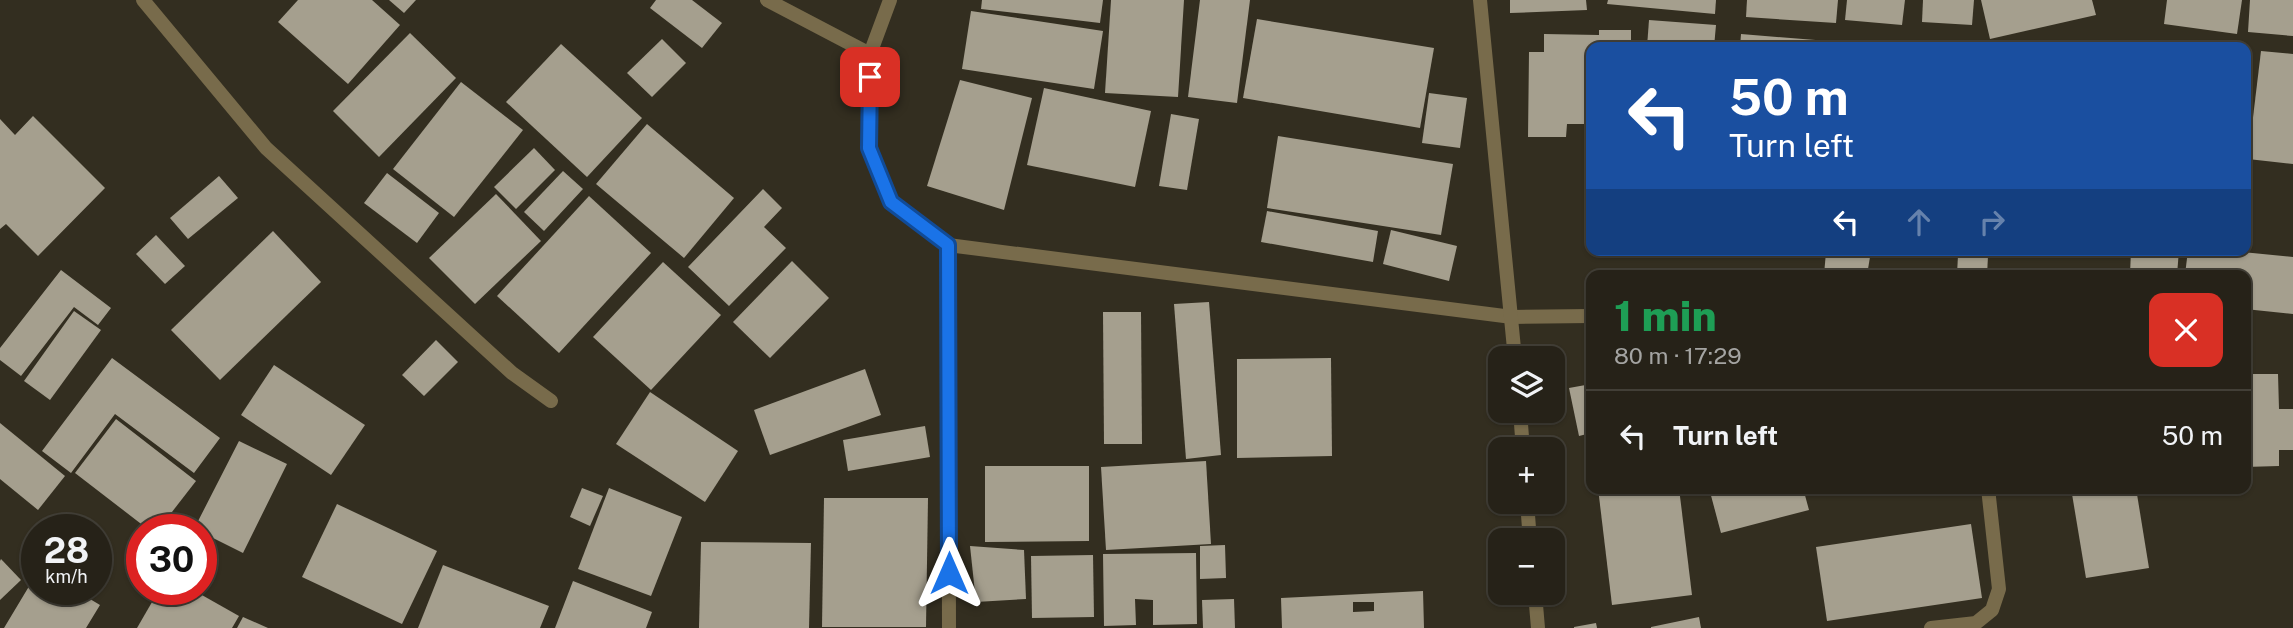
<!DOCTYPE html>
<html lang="en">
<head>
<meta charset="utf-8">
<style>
  :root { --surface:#262218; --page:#2e2a21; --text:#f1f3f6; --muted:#a4a4a2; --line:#423f37 }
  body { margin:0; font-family:"Public Sans",sans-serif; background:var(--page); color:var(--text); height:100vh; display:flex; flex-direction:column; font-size:26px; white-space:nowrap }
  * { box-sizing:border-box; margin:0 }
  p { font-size:23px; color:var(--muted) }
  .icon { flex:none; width:38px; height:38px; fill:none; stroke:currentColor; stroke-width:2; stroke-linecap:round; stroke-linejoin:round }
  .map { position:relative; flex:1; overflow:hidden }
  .side { position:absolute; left:1586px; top:270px; width:665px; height:224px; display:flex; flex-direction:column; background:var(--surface); border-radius:14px; box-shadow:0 2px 5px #0004,0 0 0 2px var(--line) }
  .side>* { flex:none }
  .hud { position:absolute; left:1586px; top:42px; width:665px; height:214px; border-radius:14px; box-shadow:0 2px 5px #0004,0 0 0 2px var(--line); background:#1a4fa0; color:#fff; overflow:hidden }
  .buttons { position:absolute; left:1488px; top:346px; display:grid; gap:14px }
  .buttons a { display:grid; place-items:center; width:77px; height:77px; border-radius:14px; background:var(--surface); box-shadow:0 2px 5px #0004,0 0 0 2px var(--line); font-size:35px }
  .speed { position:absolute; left:21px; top:514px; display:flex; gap:14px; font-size:35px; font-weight:700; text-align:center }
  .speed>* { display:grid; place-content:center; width:91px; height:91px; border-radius:50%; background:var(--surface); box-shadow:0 2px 5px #0004,0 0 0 2px var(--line); line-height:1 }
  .speed small { font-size:18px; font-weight:400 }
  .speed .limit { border:10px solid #d22; background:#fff; color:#111 }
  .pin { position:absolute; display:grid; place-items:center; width:60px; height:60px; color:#fff; margin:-30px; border-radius:14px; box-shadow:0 4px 10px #0006 }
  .me { position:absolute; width:77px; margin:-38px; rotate:0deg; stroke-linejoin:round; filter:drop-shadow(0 0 5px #0008) }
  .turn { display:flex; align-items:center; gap:24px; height:147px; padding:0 28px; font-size:32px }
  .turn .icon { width:91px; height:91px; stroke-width:2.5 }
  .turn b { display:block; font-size:49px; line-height:60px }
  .lanes { display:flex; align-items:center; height:66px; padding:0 28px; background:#0003; justify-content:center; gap:35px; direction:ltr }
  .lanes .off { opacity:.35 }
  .round { display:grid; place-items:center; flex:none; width:74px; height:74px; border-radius:14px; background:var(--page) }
  .headline { display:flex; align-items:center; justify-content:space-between; height:119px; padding:0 28px }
  h1 { font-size:42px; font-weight:800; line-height:52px; color:#1e9e55 }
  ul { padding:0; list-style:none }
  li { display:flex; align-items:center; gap:21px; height:91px; padding:0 28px; border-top:2px solid var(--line) }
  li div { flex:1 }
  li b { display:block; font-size:26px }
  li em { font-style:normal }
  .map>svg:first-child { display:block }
  .building { fill:#a59f8e; fill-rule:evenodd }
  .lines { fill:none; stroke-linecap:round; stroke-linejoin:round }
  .street { stroke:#786b4b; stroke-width:14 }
  .route-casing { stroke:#114b97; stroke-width:18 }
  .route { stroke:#1a73e8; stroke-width:12 }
</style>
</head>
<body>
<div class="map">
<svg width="2293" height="628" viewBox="0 0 2293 628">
  <rect width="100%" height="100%" fill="#332e20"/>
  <g class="building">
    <polygon points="298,0 372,0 400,25 348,84 278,22"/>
    <polygon points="389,0 416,0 404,13"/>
    <polygon points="656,0 692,0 722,23 702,48 650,8"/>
    <polygon points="982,0 1103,0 1100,23 981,9"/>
    <polygon points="1111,0 1184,0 1178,97 1105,93"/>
    <polygon points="1200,0 1250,0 1237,103 1188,97"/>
    <polygon points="1510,0 1586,0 1587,10 1510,13"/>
    <polygon points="1608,0 1716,0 1715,14 1607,4"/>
    <polygon points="1747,0 1838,0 1836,23 1746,17"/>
    <polygon points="1847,0 1905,0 1902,25 1845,20"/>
    <polygon points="1923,0 1974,0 1972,25 1922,22"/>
    <polygon points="1981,0 2092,0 2096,15 1990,39"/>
    <polygon points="2167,0 2242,0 2237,34 2164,24"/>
    <polygon points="2250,0 2293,0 2293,36 2248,32"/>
    <polygon points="971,11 1103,31 1094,89 962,69"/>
    <polygon points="1257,19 1434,48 1420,128 1243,98"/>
    <polygon points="1649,20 1716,25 1714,47 1647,47"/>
    <polygon points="1599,30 1631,30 1631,47 1591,47 1591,124 1567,124 1566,137 1528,137 1529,52 1544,52 1544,34 1599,35"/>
    <polygon points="410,33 456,78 379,157 333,111"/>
    <polygon points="1741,34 1828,41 1828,47 1740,47"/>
    <polygon points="662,39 686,63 652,97 627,73"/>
    <polygon points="2137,42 2194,45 2194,47 2137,47"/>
    <polygon points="561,44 642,118 587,177 506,102"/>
    <polygon points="2261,51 2293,54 2293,164 2248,159"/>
    <polygon points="960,80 1032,98 1004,210 927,186"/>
    <polygon points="461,82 523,130 454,217 393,169"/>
    <polygon points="1044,88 1151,111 1135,187 1027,165"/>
    <polygon points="1429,93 1467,98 1460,148 1422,143"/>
    <polygon points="1171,114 1199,119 1187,190 1159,186"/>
    <polygon points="33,116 105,188 38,256 6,224 0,229 0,119 15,135"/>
    <polygon points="647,124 734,198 684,258 596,184"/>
    <polygon points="1278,136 1453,164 1441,235 1267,208"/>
    <polygon points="534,148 555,170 516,209 494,187"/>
    <polygon points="563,171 583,189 544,231 524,212"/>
    <polygon points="387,173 439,213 417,243 364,203"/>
    <polygon points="219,176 238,198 188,239 170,218"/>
    <polygon points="763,189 782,208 764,227 786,248 729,306 688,267"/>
    <polygon points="496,194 541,241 475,304 429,258"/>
    <polygon points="589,196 651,253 559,353 497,296"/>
    <polygon points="1267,211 1378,231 1373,262 1261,242"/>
    <polygon points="1391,230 1457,246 1449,281 1383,264"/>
    <polygon points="273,231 321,282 220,380 171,330"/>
    <polygon points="156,235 185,266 165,284 136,254"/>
    <polygon points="2131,250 2179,250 2177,275 2130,275"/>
    <polygon points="2188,250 2222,250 2293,257 2293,314 2245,309 2245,275 2185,275"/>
    <polygon points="1826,252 1870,257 1867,275 1824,275"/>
    <polygon points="1958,255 1988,256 1987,275 1957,275"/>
    <polygon points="792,261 829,298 770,358 733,322"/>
    <polygon points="663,262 721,315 651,390 593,337"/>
    <polygon points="61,270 111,308 98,325 74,307 21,376 0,360 0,348"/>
    <polygon points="1209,302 1221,455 1186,459 1174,304"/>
    <polygon points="74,311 101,330 50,400 24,381"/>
    <polygon points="1103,312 1141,312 1142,444 1104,444"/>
    <polygon points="436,340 458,362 424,396 402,375"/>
    <polygon points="112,358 220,438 194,473 115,414 71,473 42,451"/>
    <polygon points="1331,358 1332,456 1237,458 1237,359"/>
    <polygon points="274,365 365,425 331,475 241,415"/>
    <polygon points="865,369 881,415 770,455 754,410"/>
    <polygon points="2245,374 2278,374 2279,409 2293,409 2293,450 2279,450 2279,466 2245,467"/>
    <polygon points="1591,384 1591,433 1579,436 1569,388"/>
    <polygon points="650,392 738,451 705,502 616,444"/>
    <polygon points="116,419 196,481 158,530 149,530 75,473"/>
    <polygon points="0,423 65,476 38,510 0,479"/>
    <polygon points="925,426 930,457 848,471 843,440"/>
    <polygon points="239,441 287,464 243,553 201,532 201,530 194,529"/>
    <polygon points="1206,461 1211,544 1106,550 1101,467"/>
    <polygon points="985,466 1089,466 1089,541 985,542"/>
    <polygon points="582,488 603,496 590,526 570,517"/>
    <polygon points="609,488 682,517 651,596 578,569"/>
    <polygon points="1598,488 1679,488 1692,595 1612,605"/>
    <polygon points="1709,488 1803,488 1809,510 1721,533"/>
    <polygon points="2071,488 2136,488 2149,568 2086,578"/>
    <polygon points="824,498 928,498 926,627 822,627"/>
    <polygon points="337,504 437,551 402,624 302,577"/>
    <polygon points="1971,524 1982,598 1827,621 1816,547"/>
    <polygon points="701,542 811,543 809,628 699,628"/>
    <polygon points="1225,545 1226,578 1200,579 1200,546"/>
    <polygon points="970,546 1024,550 1026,599 976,602"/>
    <polygon points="1196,553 1197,624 1153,625 1153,600 1135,599 1136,625 1104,626 1103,554"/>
    <polygon points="1093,555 1094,617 1032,618 1031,556"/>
    <polygon points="1,559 21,580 0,600 0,561"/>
    <polygon points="443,565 549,606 540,628 418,628"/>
    <polygon points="37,573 37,590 75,590 100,605 86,628 4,628"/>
    <polygon points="573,581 652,612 646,628 555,628"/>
    <polygon points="159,590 193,590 239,616 232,628 137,628"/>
    <path d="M1423,591L1424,628H1282L1281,598ZM1353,602H1374V611L1353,612Z"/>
    <polygon points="1234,599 1235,628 1203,628 1202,600"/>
    <polygon points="243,617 268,628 237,628"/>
    <polygon points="1699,617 1701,628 1651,628 1651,627"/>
    <polygon points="1596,623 1597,628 1574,628 1574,627"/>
  </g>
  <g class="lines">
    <g class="street">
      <polyline points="143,0 266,148 512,373 551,401"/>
      <polyline points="767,0 870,54"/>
      <polyline points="890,0 870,54 869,148 891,202 948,245 1512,317 1591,316"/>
      <polyline points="1480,0 1515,359"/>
      <polyline points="948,245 949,628"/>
      <polyline points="1520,411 1523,450"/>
      <polyline points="1527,502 1530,541"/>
      <polyline points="1535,593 1538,628"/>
      <polyline points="1931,628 1976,623 1992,610 1999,589 1988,488"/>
    </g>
  </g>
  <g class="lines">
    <defs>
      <polyline id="route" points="870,77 869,148 891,202 948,245 949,573"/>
    </defs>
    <use href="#route" class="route-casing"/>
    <use href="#route" class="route"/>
  </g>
</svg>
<div class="buttons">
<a><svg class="icon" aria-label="layers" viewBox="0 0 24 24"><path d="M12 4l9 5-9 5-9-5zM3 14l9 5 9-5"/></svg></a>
<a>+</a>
<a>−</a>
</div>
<div class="speed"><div>28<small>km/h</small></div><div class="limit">30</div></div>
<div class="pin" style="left:870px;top:77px;background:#d93025"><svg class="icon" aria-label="arrive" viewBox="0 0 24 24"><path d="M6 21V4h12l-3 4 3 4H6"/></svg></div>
<svg class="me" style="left:949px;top:573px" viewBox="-20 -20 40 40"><path d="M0-17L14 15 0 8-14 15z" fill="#1a73e8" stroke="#fff" stroke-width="4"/></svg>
<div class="hud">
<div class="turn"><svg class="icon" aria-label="left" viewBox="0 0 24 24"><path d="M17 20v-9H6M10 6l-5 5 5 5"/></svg><div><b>50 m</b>Turn left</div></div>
<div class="lanes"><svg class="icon" aria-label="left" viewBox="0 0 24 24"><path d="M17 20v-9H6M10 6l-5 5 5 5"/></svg><svg class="icon off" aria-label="ahead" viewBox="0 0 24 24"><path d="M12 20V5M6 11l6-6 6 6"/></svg><svg class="icon off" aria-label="right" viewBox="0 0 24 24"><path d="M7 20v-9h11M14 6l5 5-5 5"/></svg></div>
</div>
<section class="side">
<div class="headline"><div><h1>1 min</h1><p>80 m · 17:29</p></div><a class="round" style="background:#d93025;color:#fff"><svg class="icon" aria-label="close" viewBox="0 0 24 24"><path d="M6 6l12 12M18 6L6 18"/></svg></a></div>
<ul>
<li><svg class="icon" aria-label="left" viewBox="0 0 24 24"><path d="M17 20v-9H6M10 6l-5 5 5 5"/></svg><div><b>Turn left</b></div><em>50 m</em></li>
</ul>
</section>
</div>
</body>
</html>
